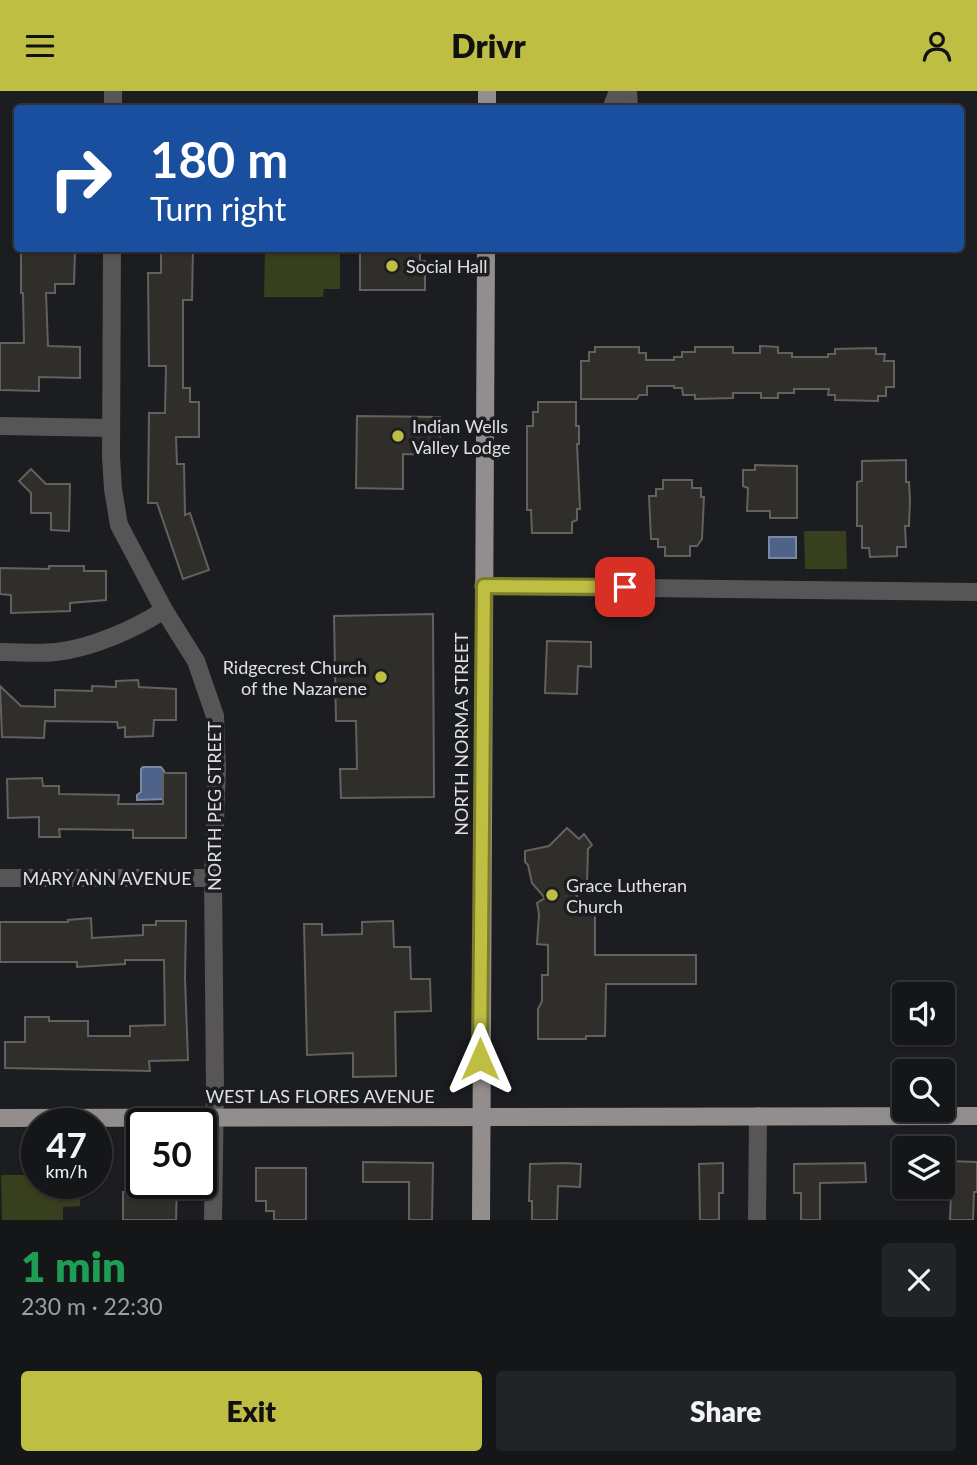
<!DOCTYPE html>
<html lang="en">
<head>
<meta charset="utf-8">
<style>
  :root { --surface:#151618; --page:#222325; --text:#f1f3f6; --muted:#9d9fa2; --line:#343537; --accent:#bebf42 }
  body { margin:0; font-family:Lato,sans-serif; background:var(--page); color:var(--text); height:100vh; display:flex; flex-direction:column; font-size:26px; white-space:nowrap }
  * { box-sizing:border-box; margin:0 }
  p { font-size:23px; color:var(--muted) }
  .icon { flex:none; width:38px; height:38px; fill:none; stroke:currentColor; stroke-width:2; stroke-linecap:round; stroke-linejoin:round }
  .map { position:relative; height:1129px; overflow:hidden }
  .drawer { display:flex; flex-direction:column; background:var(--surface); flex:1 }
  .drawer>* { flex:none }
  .hud { position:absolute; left:14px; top:14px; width:950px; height:147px; border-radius:7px; box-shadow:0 2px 5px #0004,0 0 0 2px var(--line); background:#1a4fa0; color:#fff; overflow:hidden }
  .controls { position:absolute; left:892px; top:891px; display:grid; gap:14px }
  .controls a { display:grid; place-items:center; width:63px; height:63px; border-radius:7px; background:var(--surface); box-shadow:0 2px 5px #0004,0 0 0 2px var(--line); font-size:35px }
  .speed { position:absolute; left:21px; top:1017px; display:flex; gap:14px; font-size:35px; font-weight:700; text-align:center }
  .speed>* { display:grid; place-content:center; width:91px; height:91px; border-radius:50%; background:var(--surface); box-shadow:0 2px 5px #0004,0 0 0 2px var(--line); line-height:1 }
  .speed small { font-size:18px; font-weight:400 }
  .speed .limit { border:4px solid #111; border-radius:10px; background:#fff; color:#111 }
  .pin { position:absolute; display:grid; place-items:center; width:60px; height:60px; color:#fff; margin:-30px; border-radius:14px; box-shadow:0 4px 10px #0006 }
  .me { position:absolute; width:77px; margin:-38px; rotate:0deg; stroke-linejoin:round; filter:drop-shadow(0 0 5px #0008) }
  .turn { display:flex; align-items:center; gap:24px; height:147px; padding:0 21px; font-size:32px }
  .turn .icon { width:91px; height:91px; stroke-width:2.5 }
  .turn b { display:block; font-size:49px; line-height:60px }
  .round { display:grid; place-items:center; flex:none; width:74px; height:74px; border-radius:7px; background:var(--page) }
  .head { display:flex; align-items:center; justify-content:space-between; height:119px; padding:0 21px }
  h1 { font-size:42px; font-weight:800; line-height:52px; color:#1e9e55 }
  .action { display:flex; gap:14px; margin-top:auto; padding:14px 21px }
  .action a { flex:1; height:80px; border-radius:7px; background:var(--accent); color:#111; font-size:28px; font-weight:800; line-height:80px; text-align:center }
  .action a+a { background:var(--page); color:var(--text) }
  header { display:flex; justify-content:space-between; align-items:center; height:91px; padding:0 21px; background:var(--accent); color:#111; font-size:32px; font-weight:800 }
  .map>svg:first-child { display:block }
  .green { fill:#383f1c }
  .water { fill:#4f638a; stroke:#7a88a4; stroke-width:2 }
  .building { fill:#302e2b; stroke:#63605d; stroke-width:2 }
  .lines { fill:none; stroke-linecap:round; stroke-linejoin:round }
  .minor { stroke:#575555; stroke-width:18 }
  .major { stroke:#928e8e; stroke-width:18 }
  .route-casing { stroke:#7c7c2b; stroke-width:18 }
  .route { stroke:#bebf42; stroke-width:12 }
  .poi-dot { fill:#bebf42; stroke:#1c1d20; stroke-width:2.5 }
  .labels { text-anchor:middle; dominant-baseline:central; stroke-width:7; stroke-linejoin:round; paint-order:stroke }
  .poi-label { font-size:18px; fill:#dfe0e2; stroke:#1c1d20; text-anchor:start }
  .street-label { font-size:18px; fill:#dfe0e2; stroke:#1c1d20 }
</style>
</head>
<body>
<header><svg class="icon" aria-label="menu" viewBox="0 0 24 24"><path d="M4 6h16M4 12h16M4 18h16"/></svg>Drivr<svg class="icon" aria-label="person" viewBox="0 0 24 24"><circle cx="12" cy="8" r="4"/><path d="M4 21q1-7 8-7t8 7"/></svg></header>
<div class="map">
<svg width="977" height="1129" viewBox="0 0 977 1129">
  <rect width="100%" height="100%" fill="#1c1d20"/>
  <g class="green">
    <polygon points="265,158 340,158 340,198 324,198 323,206 264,206"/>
    <polygon points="804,440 846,440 847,478 805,478"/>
    <polygon points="1,1084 37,1084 37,1092 81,1092 80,1115 63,1116 63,1129 2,1129"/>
  </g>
  <g class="water">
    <rect x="769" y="446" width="27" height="21"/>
    <polygon points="143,676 161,676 164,680 165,708 137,709 137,704 141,701 141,678"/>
  </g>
  <g class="building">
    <polygon points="161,158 193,158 192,209 183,209 183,297 190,297 190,311 199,311 199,346 176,346 177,373 184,373 185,424 190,422 209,479 183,488 157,412 148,412 149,322 165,322 166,275 149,275 148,182 161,182"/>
    <polygon points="360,158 420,158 420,170 425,170 425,199 360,199"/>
    <polygon points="21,161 75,162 74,193 55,193 55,202 46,202 48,255 80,256 80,287 39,286 39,300 0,299 0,252 24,252 23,202 21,202"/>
    <polygon points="760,255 778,256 778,262 792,262 792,266 828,266 828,263 835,263 835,258 876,257 876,263 885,263 884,270 894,270 894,296 886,296 886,305 878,305 878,310 835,309 835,304 828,304 829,298 794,298 794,302 778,302 778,307 761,307 761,302 733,302 733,307 695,308 695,304 683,304 682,297 674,297 674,295 647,295 647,304 639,304 637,308 581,308 581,270 589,270 589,261 595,261 595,256 639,256 639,262 646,262 646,269 674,269 674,266 682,266 682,261 695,261 695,256 733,256 733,262 760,262"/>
    <polygon points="538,311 576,311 576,335 579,335 579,353 577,353 580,418 577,418 577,429 572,431 572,442 532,442 531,419 527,419 527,335 533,335 533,321 538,321"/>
    <polygon points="357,325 440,326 440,364 403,363 403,398 356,397"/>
    <polygon points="906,369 906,391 909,391 910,409 909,435 905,435 906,456 897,456 897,465 870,466 869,457 862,457 862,435 857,435 857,391 862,390 862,370"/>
    <polygon points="755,374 797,375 797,427 770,427 770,420 747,420 748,397 743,395 743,379 755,379"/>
    <polygon points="31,378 46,393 70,393 69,440 51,439 51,422 31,422 31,402 19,390"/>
    <polygon points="663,389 692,389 692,397 701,397 701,406 704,406 702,448 697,455 690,455 690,465 665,465 665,456 658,456 658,448 651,448 649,405 656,405 656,398 663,398"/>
    <polygon points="49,475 84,475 84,480 106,480 106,509 70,512 70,520 11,522 11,504 0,503 0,477 49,478"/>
    <polygon points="433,523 434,706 341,707 340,678 357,678 356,630 336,630 334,525"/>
    <polygon points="547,550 591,551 591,576 578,575 577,603 545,602"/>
    <polygon points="138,589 139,596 176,598 176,629 154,629 153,645 125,646 125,636 118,637 117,631 45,630 44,647 2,646 0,595 21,615 55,616 55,599 92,600 92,595 116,596 116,590"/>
    <polygon points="163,682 186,682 186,747 133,747 133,739 59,738 60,746 39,746 39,726 8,727 7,688 42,687 43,695 59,695 59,703 119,704 118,713 163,713"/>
    <polygon points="567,737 579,748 584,743 592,754 588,758 587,792 565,793 595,823 595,864 696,864 696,893 606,893 605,945 586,945 586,948 538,948 538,918 542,910 542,884 548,884 548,854 537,853 539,823 537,812 545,807 532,792 528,774 525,771 525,760 549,755"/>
    <polygon points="91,827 92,847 143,844 143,834 156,834 156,830 186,830 185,887 188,969 149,970 150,980 5,977 5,951 25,951 25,926 49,926 49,930 88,930 88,945 130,945 130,935 165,934 164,869 125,869 125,873 77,876 77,871 0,871 0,831 68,831 68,829"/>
    <polygon points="393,830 394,856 410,856 411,888 430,888 431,920 395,921 396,985 353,986 353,962 307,964 304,833 322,833 322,844 362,843 362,831"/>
    <polygon points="946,1070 977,1071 977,1101 974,1101 973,1129 950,1129 951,1101 946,1101"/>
    <polygon points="363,1071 433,1072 432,1129 409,1129 409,1091 363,1091"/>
    <polygon points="566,1072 581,1073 580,1096 558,1095 557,1129 532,1129 532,1110 529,1110 530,1073"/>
    <polygon points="723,1072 723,1102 719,1102 719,1129 700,1129 699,1073"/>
    <polygon points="865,1072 866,1091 820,1092 820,1129 801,1129 801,1102 794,1102 794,1073"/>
    <polygon points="256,1077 306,1077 306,1129 274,1129 274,1120 266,1120 266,1110 256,1110"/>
    <polygon points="132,1092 177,1092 176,1129 123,1129 123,1101 132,1101"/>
  </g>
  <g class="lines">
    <g class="minor">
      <polyline points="628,0 629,18"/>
      <polyline points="113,18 113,0"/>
      <polyline points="611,18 618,0"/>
      <polyline points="112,158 111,366 113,398 119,434 164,519 196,570 215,625 217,678 213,787 215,1000 213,1129"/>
      <polyline points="0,335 111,337"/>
      <polyline points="483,495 977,501"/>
      <path d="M0,561C18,561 38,563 56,561C92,557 135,538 164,519"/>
      <polyline points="0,787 213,787"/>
      <polyline points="757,1129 758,1025"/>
    </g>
    <g class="major">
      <polyline points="487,18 487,0"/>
      <polyline points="0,1027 977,1025"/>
      <polyline points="481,1129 486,158"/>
    </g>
  </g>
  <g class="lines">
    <defs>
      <polyline id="route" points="480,968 484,495 625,496"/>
    </defs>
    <use href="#route" class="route-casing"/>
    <use href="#route" class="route"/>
  </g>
  <g class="poi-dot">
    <circle cx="392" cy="175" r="7"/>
    <circle cx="398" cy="345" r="7"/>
    <circle cx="381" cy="586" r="7"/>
    <circle cx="552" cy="804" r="7"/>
  </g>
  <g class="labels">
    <g class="poi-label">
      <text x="406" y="175">Social Hall</text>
      <text x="412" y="335">Indian Wells<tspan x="412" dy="21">Valley Lodge</tspan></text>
      <text x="367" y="576" text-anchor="end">Ridgecrest Church<tspan x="367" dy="21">of the Nazarene</tspan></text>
      <text x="566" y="794">Grace Lutheran<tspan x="566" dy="21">Church</tspan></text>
    </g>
    <g class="street-label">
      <text transform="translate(461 643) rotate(-90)">NORTH NORMA STREET</text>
      <text transform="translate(214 715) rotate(-90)">NORTH PEG STREET</text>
      <text x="107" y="787">MARY ANN AVENUE</text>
      <text x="320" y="1005">WEST LAS FLORES AVENUE</text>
    </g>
  </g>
</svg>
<div class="controls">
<a><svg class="icon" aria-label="sound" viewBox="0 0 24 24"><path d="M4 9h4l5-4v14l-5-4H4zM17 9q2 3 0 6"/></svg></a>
<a><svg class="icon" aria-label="search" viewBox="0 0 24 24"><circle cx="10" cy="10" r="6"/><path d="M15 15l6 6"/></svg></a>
<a><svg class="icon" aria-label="layers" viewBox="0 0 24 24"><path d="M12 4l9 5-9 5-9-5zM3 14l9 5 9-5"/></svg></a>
</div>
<div class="speed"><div>47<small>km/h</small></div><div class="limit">50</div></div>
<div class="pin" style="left:625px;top:496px;background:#d93025"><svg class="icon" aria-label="arrive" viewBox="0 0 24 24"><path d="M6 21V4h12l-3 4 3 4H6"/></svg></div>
<svg class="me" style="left:480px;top:968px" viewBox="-20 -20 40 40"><path d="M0-17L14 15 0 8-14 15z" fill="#bebf42" stroke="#fff" stroke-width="4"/></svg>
<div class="hud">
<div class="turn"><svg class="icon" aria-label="right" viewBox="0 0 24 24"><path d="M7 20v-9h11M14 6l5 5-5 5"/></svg><div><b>180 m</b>Turn right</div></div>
</div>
</div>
<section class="drawer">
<div class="head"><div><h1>1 min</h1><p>230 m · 22:30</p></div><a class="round"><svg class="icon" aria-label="close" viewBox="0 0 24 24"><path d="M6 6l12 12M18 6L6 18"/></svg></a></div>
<div class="action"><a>Exit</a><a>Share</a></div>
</section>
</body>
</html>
